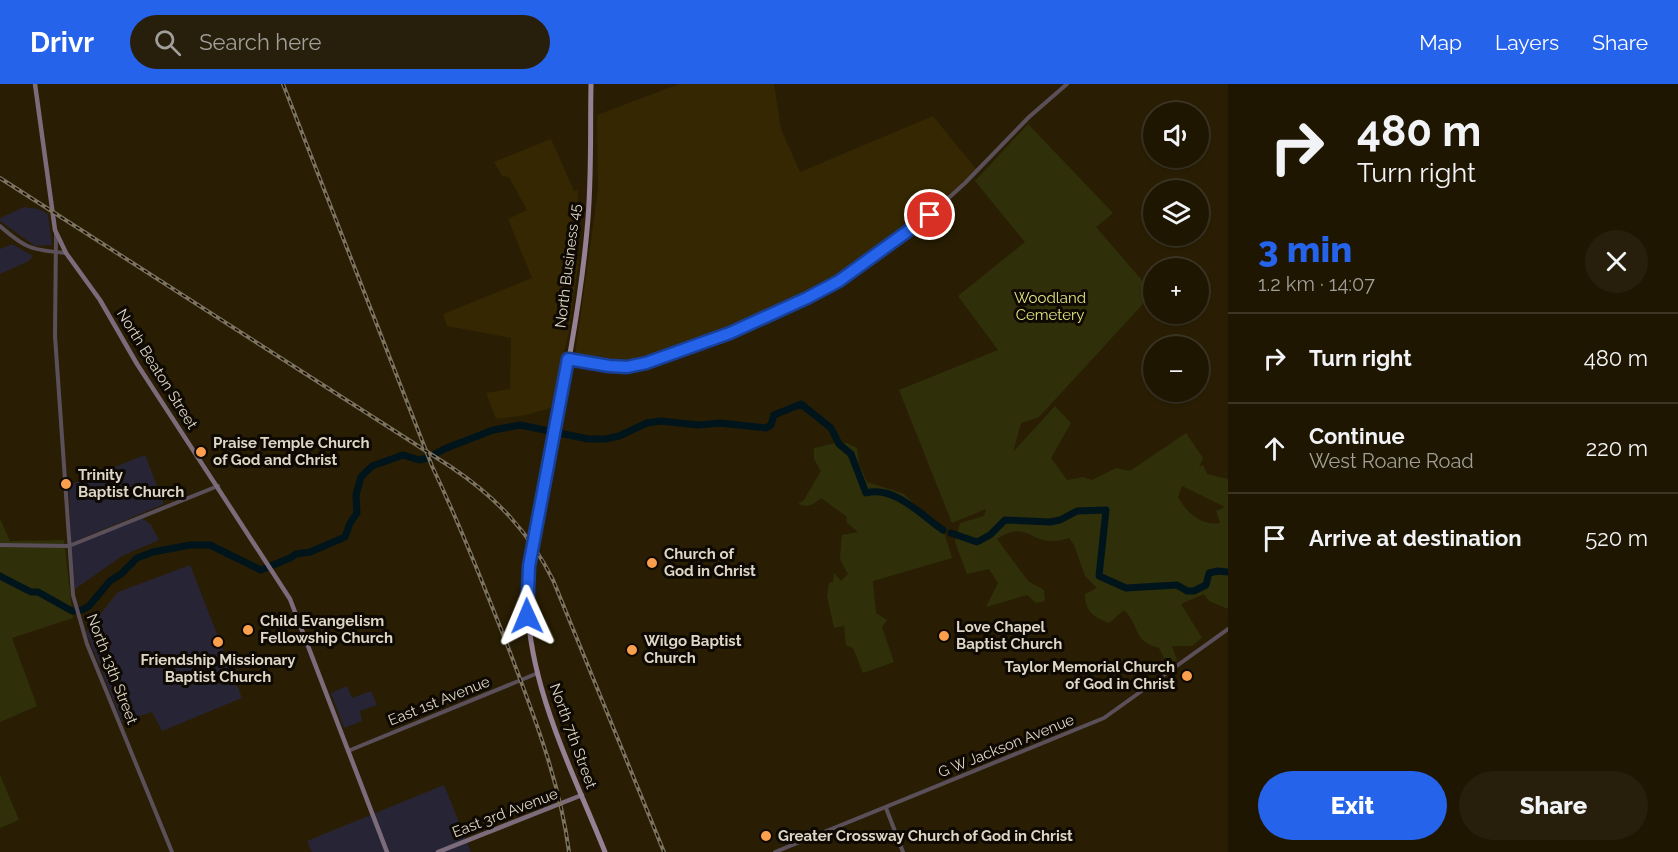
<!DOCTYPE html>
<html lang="en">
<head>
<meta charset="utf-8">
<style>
  :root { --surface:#1f1602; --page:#271f0c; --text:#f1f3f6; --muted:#a19f99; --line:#3c3524; --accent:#2563eb }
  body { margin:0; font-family:Raleway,sans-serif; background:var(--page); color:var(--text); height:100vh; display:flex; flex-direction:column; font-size:22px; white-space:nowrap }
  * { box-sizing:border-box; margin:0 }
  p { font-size:20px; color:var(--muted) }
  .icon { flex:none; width:33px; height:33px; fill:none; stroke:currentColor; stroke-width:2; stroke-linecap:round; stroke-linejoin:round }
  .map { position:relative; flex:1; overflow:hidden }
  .drawer { display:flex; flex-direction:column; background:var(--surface); width:450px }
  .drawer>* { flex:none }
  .hud { background:#1f1602; color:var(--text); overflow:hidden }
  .controls { position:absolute; left:1143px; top:18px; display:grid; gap:12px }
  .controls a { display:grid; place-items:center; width:66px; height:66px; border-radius:50%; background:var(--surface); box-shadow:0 2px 4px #0004,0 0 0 2px var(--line); font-size:30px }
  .pin { position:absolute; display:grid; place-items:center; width:51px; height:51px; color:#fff; margin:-26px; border:3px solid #fff; border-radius:50%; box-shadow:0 2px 6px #0007 }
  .me { position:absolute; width:66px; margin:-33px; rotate:359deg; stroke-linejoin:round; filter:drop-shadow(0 0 4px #0008) }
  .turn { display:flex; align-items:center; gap:21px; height:126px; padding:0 30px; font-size:27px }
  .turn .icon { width:78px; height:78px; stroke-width:2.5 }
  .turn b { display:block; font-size:42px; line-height:51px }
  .round { display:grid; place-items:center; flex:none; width:63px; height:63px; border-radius:32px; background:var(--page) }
  .headline { display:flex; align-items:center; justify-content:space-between; height:102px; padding:0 30px }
  h1 { font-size:36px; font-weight:800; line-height:45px; color:var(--accent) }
  .button { display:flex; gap:12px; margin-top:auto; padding:12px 30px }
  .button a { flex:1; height:69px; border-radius:36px; background:var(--accent); color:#fff; font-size:24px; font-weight:800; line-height:69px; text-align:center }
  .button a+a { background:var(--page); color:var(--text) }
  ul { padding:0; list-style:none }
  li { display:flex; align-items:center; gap:18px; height:90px; padding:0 30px; border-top:2px solid var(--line) }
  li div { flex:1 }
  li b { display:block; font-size:22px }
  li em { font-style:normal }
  header { display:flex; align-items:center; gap:36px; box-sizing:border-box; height:84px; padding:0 30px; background:var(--accent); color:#fff }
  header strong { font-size:28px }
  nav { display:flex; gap:33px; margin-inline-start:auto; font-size:21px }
  .search { width:420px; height:54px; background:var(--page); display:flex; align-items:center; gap:15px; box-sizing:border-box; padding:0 21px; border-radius:33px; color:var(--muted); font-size:22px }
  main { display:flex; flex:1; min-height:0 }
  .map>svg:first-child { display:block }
  .commercial { fill:#272535 }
  .built { fill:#342702 }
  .green { fill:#2f300a; fill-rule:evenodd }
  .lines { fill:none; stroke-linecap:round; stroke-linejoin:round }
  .river { stroke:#00141b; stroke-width:7 }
  .tertiary { stroke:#5b505a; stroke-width:4 }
  .secondary { stroke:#7c6b7b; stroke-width:4.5 }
  .primary { stroke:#958094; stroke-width:5 }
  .rail-casing { stroke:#7c725d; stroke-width:4 }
  .rail { stroke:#0e0902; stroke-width:1.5; stroke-dasharray:4.5; stroke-linecap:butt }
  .route-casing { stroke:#184099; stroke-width:15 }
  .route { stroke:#2563eb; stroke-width:10 }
  .poi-dot { fill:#fa9f4e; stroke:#0e0902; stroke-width:2 }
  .labels { text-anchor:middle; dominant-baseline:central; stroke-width:6; stroke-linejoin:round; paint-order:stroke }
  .street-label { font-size:15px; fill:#ddd6c6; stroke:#0e0902 }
  .park-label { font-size:15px; fill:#e1e481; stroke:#0e0902 }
  .poi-label { font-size:15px; font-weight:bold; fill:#ddd6c6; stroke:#0e0902; text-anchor:start }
</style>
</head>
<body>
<header>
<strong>Drivr</strong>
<div class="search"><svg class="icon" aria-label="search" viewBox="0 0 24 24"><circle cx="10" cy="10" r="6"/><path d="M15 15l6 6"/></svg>Search here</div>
<nav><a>Map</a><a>Layers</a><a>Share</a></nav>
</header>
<main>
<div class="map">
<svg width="1228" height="768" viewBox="0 0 1228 768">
  <rect width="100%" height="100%" fill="#291e03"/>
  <g class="commercial">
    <polygon points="24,123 39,125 48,130 52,161 35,162 0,137 0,134"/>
    <polygon points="12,160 33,172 29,177 0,190 0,165"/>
    <polygon points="145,371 164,420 71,459 69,401"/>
    <polygon points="142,434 151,441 159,456 122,472 75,505 71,463"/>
    <polygon points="190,481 242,614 162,647 152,628 122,638 86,548 118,508"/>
    <polygon points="347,602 352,614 371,607 377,621 360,627 362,637 344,644 331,609"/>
    <polygon points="444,701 471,768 312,768 307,757"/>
  </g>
  <g class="built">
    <polygon points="679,0 774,0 781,45 800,88 933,32 976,85 942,118 913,141 828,202 788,221 709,254 639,278 613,279 575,271 598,106 597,31"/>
    <polygon points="551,55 574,107 578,106 574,176 579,177 568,252 551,324 526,331 496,335 486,309 510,305 511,254 447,242 443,230 532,194 508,135 527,126 509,93 502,92 494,78"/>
  </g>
  <g class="green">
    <path d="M1028,40L1113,129L1096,143L1153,209L1039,333L1021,339L1013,368L1055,322L1071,339L1051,374L1067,396L1083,393L1092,396L1116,384L1130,387L1186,349L1203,374L1199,383L1203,381L1207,390L1228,395V525L1209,517L1204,510L1181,520L1202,554L1192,562H1172L1177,576L1168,582L1159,564C1132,557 1140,541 1124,526L1109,539C1093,533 1085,527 1085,510L1097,504L1085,492L1074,461L1069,454C1064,455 1059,457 1054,457C1029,458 1026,436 997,455L1028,497L1044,506L1045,517L1036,519L1027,511L986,523L998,499L989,485L967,490L955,458L960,439L984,432L986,425L952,439L899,306L998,266L958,212L1025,158L975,97ZM1182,402L1225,423L1216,427L1220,439C1201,442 1187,429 1178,413Z"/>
    <path d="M836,359H847L857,364L859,380L867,398L904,410L945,451L952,474L873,497L876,529L887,536L882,543L894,578L863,589L853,564L846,561L844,542L834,544L827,512L829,499L833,498L834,489L841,497L848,490L840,475L842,451L858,448L847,439L846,432L821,414C813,421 808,424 798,420L804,416L821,387L814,375V364Z"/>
    <polygon points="0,435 10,457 64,456 73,534 12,554 37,622 0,638"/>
    <polygon points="0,691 19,736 0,744"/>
  </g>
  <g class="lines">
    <g class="river">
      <polyline points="951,449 977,458 990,451 1005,436 1050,438 1060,436 1077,427 1106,426 1099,492 1126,504 1177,501 1187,507 1194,507 1206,501 1209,489 1218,487 1228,488"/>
      <path d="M0,492L31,508H38L72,527L82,526L89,522L110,497L121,490L137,474L153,468L190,461H210L261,486L290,474L296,470L310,468L345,453L350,439L357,429L356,411L361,393L372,382L403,371L419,376L428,374L444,365L493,346L520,341L588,355H605L619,352L647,339L661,337L698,341L720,339L766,344L771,341L774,331L801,320L831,344L839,360L851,370L866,409C894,401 921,431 943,446"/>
    </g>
    <g class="tertiary">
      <path d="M0,142C26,165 32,166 66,169"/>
      <polyline points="56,150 55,252 73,511 87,560 172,768"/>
      <polyline points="569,275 609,282 627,283 646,279 730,249 822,207 930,131 965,99 1029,33 1067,0"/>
      <polyline points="0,461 69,462 218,402"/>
      <polyline points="348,667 538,589"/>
      <polyline points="886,724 903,768"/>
      <polyline points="775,768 1104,634 1228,545"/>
    </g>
    <g class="secondary">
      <polyline points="35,0 55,146 66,169 100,216 137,280 290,515 387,768"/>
      <polyline points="438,768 582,711"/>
    </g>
    <path class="primary" d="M591,0C590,48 592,97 587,146C577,258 549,370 529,482C517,581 569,678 605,768"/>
    <defs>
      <g id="rail">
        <path d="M283,0L432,382C460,441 484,502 508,563C533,629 560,698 569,768"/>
        <path d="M0,94L451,383C496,413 529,448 553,496L664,768"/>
      </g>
    </defs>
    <use href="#rail" class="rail-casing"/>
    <use href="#rail" class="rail"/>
  </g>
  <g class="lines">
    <defs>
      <polyline id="route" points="527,532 529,482 568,275 609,282 627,283 646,279 730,249 807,214 839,197 930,131"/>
    </defs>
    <use href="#route" class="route-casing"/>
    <use href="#route" class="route"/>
  </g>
  <g class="poi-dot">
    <circle cx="201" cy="368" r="6"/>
    <circle cx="66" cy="400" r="6"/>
    <circle cx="652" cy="479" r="6"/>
    <circle cx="248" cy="546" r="6"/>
    <circle cx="944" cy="552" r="6"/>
    <circle cx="218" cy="558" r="6"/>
    <circle cx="632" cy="566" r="6"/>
    <circle cx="1187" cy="592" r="6"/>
    <circle cx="766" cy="752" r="6"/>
  </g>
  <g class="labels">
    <g class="street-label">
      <text transform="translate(568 182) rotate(-83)">North Business 45</text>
      <text transform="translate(157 285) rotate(58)">North Beaton Street</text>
      <text transform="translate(112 585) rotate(69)">North 13th Street</text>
      <text transform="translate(439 617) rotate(-22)">East 1st Avenue</text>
      <text transform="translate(573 652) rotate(70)">North 7th Street</text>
      <text transform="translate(1006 662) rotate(-22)">G W Jackson Avenue</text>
      <text transform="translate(505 729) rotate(-21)">East 3rd Avenue</text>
    </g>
    <g class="park-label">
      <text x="1050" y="214">Woodland<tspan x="1050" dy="17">Cemetery</tspan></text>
    </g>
    <g class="poi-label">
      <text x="213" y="359">Praise Temple Church<tspan x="213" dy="17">of God and Christ</tspan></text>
      <text x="78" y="391">Trinity<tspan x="78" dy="17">Baptist Church</tspan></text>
      <text x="664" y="470">Church of<tspan x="664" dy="17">God in Christ</tspan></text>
      <text x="260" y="537">Child Evangelism<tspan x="260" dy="17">Fellowship Church</tspan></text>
      <text x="956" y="543">Love Chapel<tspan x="956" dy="17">Baptist Church</tspan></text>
      <text x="644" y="557">Wilgo Baptist<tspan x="644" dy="17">Church</tspan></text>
      <text x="218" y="576" text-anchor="middle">Friendship Missionary<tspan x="218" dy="17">Baptist Church</tspan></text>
      <text x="1175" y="583" text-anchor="end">Taylor Memorial Church<tspan x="1175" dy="17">of God in Christ</tspan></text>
      <text x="778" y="752">Greater Crossway Church of God in Christ</text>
    </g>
  </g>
</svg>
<div class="controls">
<a><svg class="icon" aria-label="sound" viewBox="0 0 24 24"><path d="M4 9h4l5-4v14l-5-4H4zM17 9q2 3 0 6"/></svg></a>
<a><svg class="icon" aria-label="layers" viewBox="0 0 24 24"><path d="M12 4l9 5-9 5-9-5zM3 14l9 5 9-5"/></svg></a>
<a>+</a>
<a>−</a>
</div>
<div class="pin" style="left:930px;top:131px;background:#d93025"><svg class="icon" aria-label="arrive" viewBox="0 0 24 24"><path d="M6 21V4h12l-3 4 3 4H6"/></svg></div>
<svg class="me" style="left:527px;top:532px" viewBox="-20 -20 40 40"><path d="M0-17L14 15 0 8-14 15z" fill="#2563eb" stroke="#fff" stroke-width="4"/></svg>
</div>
<section class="drawer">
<div class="hud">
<div class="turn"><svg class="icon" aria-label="right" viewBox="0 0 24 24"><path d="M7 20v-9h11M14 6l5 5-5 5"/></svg><div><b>480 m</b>Turn right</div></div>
</div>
<div class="headline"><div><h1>3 min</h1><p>1.2 km · 14:07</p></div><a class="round"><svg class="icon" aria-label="close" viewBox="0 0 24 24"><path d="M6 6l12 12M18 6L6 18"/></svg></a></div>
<ul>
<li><svg class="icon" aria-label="right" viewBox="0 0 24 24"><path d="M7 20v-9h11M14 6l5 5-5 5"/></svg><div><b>Turn right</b></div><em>480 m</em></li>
<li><svg class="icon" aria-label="ahead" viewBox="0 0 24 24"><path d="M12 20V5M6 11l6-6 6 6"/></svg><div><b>Continue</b><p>West Roane Road</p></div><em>220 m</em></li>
<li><svg class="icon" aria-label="arrive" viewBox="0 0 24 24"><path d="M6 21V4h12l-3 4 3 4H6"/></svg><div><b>Arrive at destination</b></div><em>520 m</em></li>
</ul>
<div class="button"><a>Exit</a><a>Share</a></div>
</section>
</main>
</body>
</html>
